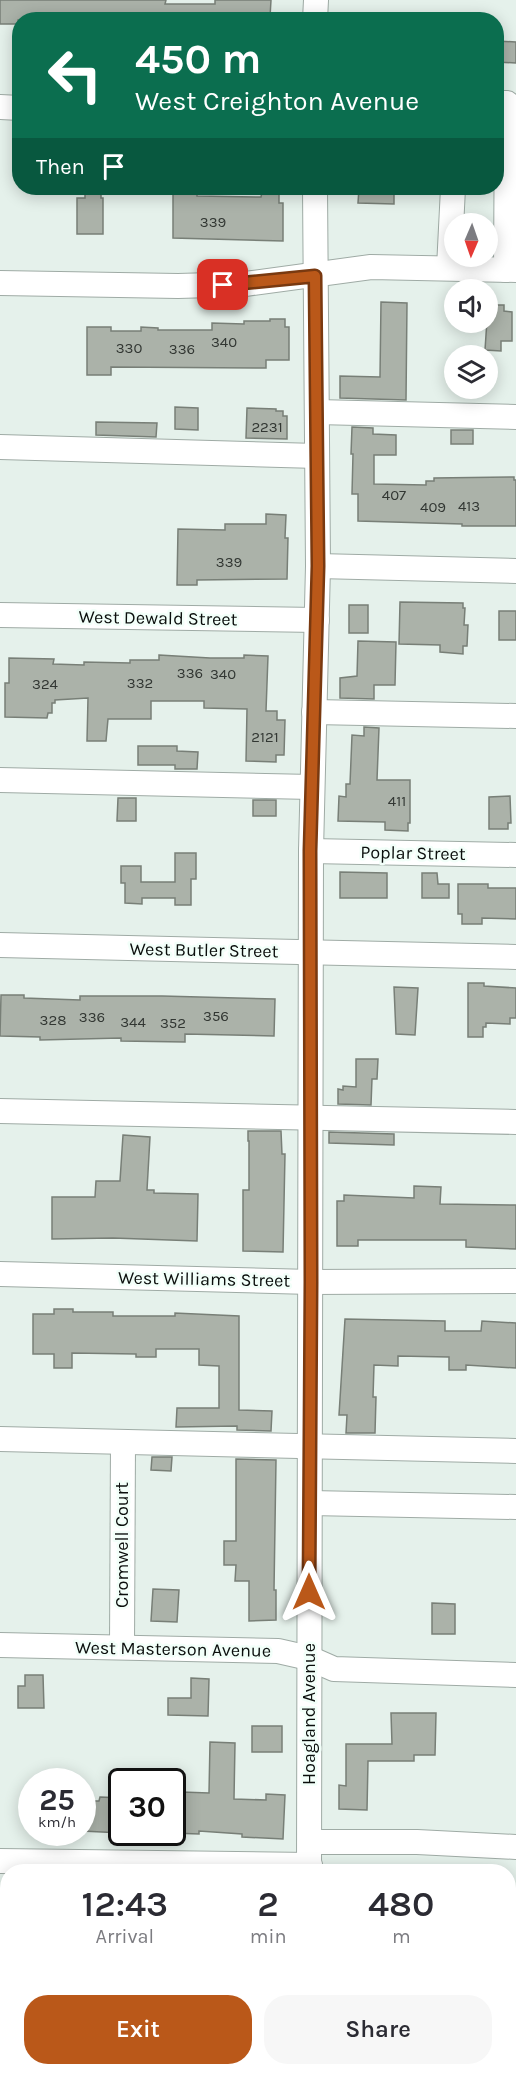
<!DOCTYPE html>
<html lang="en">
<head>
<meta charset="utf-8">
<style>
  :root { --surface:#fff; --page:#f7f7f7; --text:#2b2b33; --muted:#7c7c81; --accent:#ba5819 }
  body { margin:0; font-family:Karla,sans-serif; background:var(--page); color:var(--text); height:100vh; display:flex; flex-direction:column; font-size:22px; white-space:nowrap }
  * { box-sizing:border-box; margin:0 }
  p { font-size:20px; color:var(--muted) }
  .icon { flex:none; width:33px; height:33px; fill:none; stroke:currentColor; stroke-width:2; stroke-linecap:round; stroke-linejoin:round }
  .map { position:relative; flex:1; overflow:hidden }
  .drawer { position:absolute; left:0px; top:1864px; width:516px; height:212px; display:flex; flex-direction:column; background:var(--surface); border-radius:24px 24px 0 0; box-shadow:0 3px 15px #0003 }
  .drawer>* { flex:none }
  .hud { position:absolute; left:12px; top:12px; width:492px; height:183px; border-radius:24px; box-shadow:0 3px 15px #0003; background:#0b6e4f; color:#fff; overflow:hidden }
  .needle { width:39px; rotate:182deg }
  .fabs { position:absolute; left:444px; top:213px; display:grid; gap:12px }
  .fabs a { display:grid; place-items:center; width:54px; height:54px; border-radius:50%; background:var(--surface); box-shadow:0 3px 15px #0003; font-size:30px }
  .speed { position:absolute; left:18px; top:1768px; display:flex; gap:12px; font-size:30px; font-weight:700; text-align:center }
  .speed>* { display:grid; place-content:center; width:78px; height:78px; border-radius:50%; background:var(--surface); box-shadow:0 3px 15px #0003; line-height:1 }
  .speed small { font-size:15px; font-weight:400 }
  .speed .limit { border:3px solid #111; border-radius:9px; background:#fff; color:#111 }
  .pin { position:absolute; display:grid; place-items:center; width:51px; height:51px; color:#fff; margin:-26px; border-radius:12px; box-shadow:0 3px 9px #0006 }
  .me { position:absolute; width:66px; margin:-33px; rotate:0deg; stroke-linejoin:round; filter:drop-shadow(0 0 4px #0008) }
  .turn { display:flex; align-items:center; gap:21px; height:126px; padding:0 24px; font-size:27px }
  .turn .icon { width:78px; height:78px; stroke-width:2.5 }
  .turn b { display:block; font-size:42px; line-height:51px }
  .then { display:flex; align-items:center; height:57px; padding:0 24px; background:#0003; gap:12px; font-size:22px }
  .eta { display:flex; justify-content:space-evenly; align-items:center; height:102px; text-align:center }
  .eta b { font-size:36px; font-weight:600; line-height:42px }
  .button { display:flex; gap:12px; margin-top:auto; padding:12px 24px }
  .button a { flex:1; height:69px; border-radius:24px; background:var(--accent); color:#fff; font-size:24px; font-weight:600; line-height:69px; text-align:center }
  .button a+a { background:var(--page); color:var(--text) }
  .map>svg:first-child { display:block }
  .green { fill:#bfc998 }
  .building { fill:#abb2a9; stroke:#787f77; stroke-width:1.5 }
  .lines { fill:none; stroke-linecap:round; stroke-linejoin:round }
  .minor-casing { stroke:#9faba5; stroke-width:26 }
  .minor { stroke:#fff; stroke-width:24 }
  .route-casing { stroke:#793910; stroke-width:15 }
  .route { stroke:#ba5819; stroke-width:10 }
  .labels { text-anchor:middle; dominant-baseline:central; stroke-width:5; stroke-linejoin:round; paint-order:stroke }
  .number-label { font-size:15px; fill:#323733 }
  .street-label { font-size:18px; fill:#0a0e0c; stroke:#f2fff9 }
</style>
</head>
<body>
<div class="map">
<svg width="516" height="2075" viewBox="0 0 516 2075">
  <rect width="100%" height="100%" fill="#e5f1eb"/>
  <polygon class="green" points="309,2068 464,2069 463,2075 308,2075"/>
  <g class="building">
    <polygon points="0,0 166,0 165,4 215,4 215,0 271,0 270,17 264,17 264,20 18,20 18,24 0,24"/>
    <polygon points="496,41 516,42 516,63 496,62"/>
    <polygon points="359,188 394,188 394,204 358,203"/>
    <polygon points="85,192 101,192 101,198 103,198 103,234 77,234 77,198 85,198"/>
    <polygon points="173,192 197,192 197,196 261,197 262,192 279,192 279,203 283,203 283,241 173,238"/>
    <polygon points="381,302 407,303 406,400 340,398 340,376 380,377"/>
    <polygon points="488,305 504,305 504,311 512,312 512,341 501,341 501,351 485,350"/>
    <polygon points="270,319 285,319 285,327 289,327 289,360 266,360 266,368 111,367 111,375 87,375 87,327 111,327 111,331 141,331 141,327 158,328 158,330 212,330 212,323 244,324 244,321 270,321"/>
    <polygon points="175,407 198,408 198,430 175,429"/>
    <polygon points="247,408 276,409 276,411 283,411 283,416 287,416 287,439 246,438"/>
    <polygon points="96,422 157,423 156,437 96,435"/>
    <polygon points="352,427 373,428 373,434 396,435 396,455 374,455 374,484 426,485 426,481 434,481 434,478 514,477 514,480 516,480 516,526 462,526 462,524 358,521 358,494 352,494 353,454 351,454"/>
    <rect x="451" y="430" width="22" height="14"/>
    <polygon points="266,514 286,515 285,538 288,538 287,579 197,580 197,585 177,585 178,529 225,530 225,524 266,524"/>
    <polygon points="400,602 463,603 463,608 465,608 464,625 468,625 467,646 463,646 463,654 440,652 440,645 399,644"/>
    <rect x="349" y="605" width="19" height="28"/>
    <rect x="499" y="611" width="17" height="29"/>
    <polygon points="358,641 396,642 395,685 374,685 374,699 340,698 340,678 357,676"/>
    <polygon points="159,655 210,658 244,658 244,655 268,656 266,711 277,711 277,720 285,720 284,755 276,755 276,762 246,761 247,709 204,708 204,701 151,701 151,719 108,719 106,741 87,741 88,698 55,700 55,703 52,703 52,713 48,713 47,718 5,717 5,683 9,683 9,658 54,659 53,664 84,665 84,662 130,663 130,660 159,660"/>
    <polygon points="364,727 379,728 377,780 410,780 410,823 408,823 408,831 385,830 385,822 338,821 339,796 346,797 346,784 350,784 352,735 364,736"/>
    <polygon points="138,746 177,746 177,751 198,752 197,769 175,769 175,765 138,765"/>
    <polygon points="510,796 511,823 508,823 508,829 489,829 489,797"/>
    <polygon points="118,798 136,798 136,821 117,821"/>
    <rect x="253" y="800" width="23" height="16"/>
    <polygon points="175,853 196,853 196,879 191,879 191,905 175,905 175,898 142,898 142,904 125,903 125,883 121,883 121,866 141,866 141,882 175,882"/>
    <polygon points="340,872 387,873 387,898 340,898"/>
    <polygon points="422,873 437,873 438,884 449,884 449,898 422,898"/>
    <polygon points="458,884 488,884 488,888 516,888 516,919 482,918 482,924 462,924 462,914 458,914"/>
    <polygon points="468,983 484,983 484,986 516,988 516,1018 510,1018 510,1024 486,1023 486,1027 483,1027 483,1037 468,1037"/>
    <polygon points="394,987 418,988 415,1035 396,1034"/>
    <polygon points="1,995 24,995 24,998 80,1000 80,996 162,996 275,999 274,1036 185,1034 185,1042 121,1041 121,1038 40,1040 40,1037 0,1036"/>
    <polygon points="356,1059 378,1059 377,1079 372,1079 371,1105 338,1104 338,1089 343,1090 343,1086 356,1087"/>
    <polygon points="248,1131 281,1131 282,1154 285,1154 283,1252 243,1251 243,1190 249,1190 249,1141 248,1141"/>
    <polygon points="329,1132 394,1134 394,1145 329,1143"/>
    <polygon points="123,1135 150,1137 147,1190 154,1190 154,1193 198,1194 197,1241 113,1238 52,1239 52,1197 95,1197 96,1181 120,1181"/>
    <polygon points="414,1186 441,1187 440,1204 516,1205 516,1249 466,1247 466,1240 358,1240 358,1246 337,1246 337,1201 344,1201 344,1195 414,1198"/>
    <polygon points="54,1309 73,1309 73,1312 113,1312 113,1316 175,1316 175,1313 239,1316 239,1410 272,1411 271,1431 237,1430 237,1426 176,1427 177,1408 219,1408 219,1366 199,1365 199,1349 156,1349 156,1357 136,1357 136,1354 72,1353 72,1368 54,1368 54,1354 33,1354 33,1314 54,1314"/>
    <polygon points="345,1319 445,1321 445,1331 481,1331 482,1321 516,1323 516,1368 466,1365 466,1370 449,1370 449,1357 398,1356 398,1366 374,1365 373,1397 376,1397 375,1433 346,1433 347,1415 339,1415"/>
    <polygon points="152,1457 172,1457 171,1471 151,1470"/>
    <polygon points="236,1459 276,1460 274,1590 276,1590 276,1620 249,1621 249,1581 235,1581 236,1565 224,1565 224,1541 236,1541"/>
    <polygon points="153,1589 179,1590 177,1622 151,1621"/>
    <polygon points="432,1603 455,1604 455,1634 432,1634"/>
    <polygon points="25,1675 43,1675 44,1708 18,1708 18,1686 25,1686"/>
    <polygon points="191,1678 209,1679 208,1716 168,1715 168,1698 191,1698"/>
    <polygon points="391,1713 436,1713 435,1755 414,1755 414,1761 368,1761 367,1810 339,1809 339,1785 346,1786 346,1744 392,1744"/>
    <rect x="252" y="1726" width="30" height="26"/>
    <polygon points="210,1742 235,1743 234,1799 266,1800 266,1794 285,1795 283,1839 242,1837 242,1834 199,1831 199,1834 172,1833 172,1793 182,1794 182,1792 209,1793"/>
    <polygon points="100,1797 122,1798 122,1833 82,1831 82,1801 99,1801"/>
  </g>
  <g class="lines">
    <defs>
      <g id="minor">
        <polyline points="315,20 316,0"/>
        <polyline points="496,103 507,103 506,270"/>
        <polyline points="0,107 20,108"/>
        <polyline points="449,268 453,188"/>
        <polyline points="0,283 178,286 245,284 371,267 516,270"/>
        <polyline points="317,412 516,417"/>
        <polyline points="0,447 317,456"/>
        <polyline points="318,566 516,571"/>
        <polyline points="0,615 317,620"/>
        <polyline points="314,712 516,716"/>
        <polyline points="0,780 312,787"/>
        <polyline points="311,851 516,855"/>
        <polyline points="0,945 516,957"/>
        <polyline points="0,1111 516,1122"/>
        <polyline points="0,1274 311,1282 516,1281"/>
        <polyline points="0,1439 516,1451"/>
        <polyline points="310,1503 516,1507"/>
        <polyline points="0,1645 278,1651 309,1658 334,1669 516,1675"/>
        <polyline points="122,1647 123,1443"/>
        <polyline points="310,1842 417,1842 516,1847"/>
        <polyline points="0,1861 310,1865"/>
        <polyline points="309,1872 311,851 318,566 315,188"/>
        <polyline points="508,2009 516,2009"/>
        <polyline points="308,2075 309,2068"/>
      </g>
    </defs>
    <use href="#minor" class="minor-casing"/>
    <use href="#minor" class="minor"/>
  </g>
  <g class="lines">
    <defs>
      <polyline id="route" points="223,285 315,276 318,566 310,851 311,1282 309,1592"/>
    </defs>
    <use href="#route" class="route-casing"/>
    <use href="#route" class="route"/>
  </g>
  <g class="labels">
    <g class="number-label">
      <text x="213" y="222">339</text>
      <text x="224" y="342">340</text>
      <text x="129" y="348">330</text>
      <text x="182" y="349">336</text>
      <text x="267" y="427">2231</text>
      <text x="394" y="495">407</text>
      <text x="469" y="506">413</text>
      <text x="433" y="507">409</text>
      <text x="229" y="562">339</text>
      <text x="190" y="673">336</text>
      <text x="223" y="674">340</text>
      <text x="140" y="683">332</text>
      <text x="45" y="684">324</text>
      <text x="265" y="737">2121</text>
      <text x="397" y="801">411</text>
      <text x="216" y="1016">356</text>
      <text x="92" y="1017">336</text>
      <text x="53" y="1020">328</text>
      <text x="133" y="1022">344</text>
      <text x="173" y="1023">352</text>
    </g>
    <g class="street-label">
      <text transform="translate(158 618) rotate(1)">West Dewald Street</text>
      <text transform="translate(413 853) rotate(1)">Poplar Street</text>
      <text transform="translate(204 950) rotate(1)">West Butler Street</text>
      <text transform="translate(204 1279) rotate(1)">West Williams Street</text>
      <text transform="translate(122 1545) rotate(-90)">Cromwell Court</text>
      <text transform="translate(173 1649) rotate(1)">West Masterson Avenue</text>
      <text transform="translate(309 1714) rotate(-90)">Hoagland Avenue</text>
    </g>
  </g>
</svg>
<div class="fabs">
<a><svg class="needle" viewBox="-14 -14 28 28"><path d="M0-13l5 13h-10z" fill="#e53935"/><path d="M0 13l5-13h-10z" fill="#7c7c81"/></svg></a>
<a><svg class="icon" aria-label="sound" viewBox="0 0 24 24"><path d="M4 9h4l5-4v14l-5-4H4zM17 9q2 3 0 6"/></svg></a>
<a><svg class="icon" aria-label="layers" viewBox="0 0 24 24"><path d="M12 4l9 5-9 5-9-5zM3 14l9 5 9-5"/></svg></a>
</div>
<div class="speed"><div>25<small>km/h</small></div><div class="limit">30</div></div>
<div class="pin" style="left:223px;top:285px;background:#d93025"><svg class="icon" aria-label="arrive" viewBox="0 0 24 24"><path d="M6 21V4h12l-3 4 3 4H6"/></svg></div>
<svg class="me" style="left:309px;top:1592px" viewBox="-20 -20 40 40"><path d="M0-17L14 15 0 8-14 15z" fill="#ba5819" stroke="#fff" stroke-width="4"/></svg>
<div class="hud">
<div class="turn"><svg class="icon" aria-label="left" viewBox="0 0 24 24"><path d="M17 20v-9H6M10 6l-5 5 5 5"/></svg><div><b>450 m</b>West Creighton Avenue</div></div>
<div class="then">Then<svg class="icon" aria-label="arrive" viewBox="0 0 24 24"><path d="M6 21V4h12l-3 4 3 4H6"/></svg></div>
</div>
<section class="drawer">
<div class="eta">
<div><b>12:43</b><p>Arrival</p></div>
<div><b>2</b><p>min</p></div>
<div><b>480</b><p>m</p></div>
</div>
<div class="button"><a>Exit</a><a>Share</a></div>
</section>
</div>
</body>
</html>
